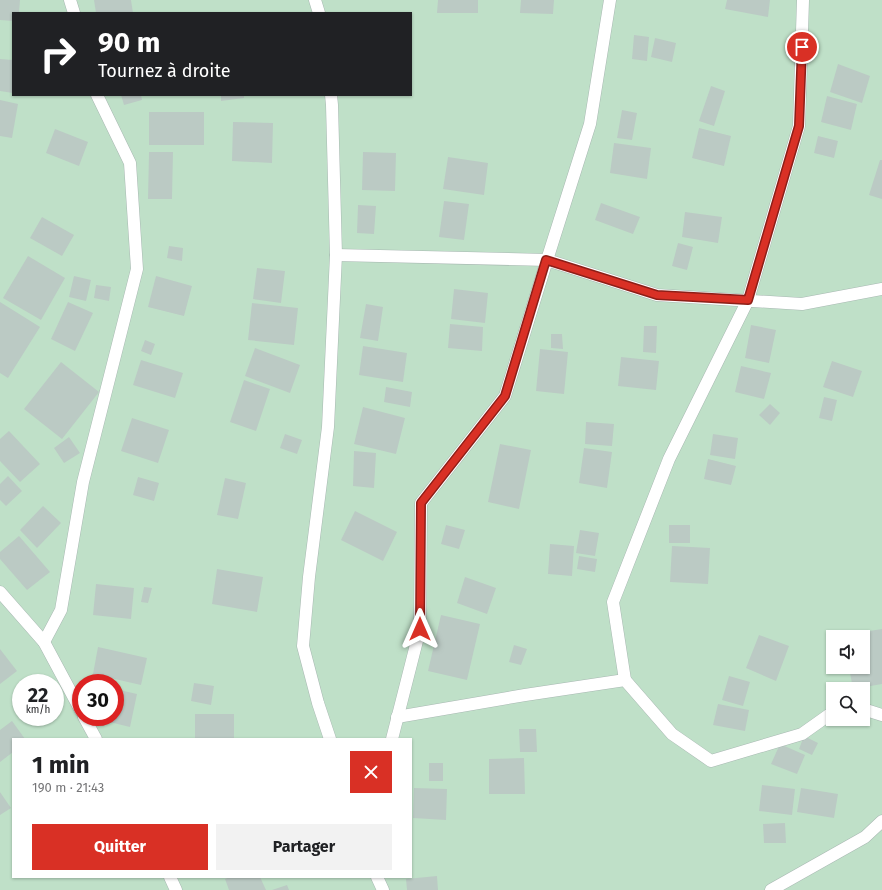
<!DOCTYPE html>
<html lang="fr">
<head>
<meta charset="utf-8">
<style>
  :root { --surface:#fff; --page:#f2f2f2; --text:#202124; --muted:#757577; --accent:#d93025 }
  body { margin:0; font-family:"Fira Sans",sans-serif; background:var(--page); color:var(--text); height:100vh; display:flex; flex-direction:column; font-size:15px; white-space:nowrap }
  * { box-sizing:border-box; margin:0 }
  p { font-size:13px; color:var(--muted) }
  .icon { flex:none; width:22px; height:22px; fill:none; stroke:currentColor; stroke-width:2; stroke-linecap:round; stroke-linejoin:round }
  .map { position:relative; flex:1; overflow:hidden }
  .panel { position:absolute; left:12px; top:738px; width:400px; height:140px; display:flex; flex-direction:column; background:var(--surface); border-radius:0px; box-shadow:0 1px 3px #0004 }
  .panel>* { flex:none }
  .guide { position:absolute; left:12px; top:12px; width:400px; height:84px; border-radius:0px; box-shadow:0 1px 3px #0004; background:#202124; color:#fff; overflow:hidden }
  .tools { position:absolute; left:826px; top:630px; display:grid; gap:8px }
  .tools a { display:grid; place-items:center; width:44px; height:44px; border-radius:0px; background:var(--surface); box-shadow:0 1px 3px #0004; font-size:20px }
  .speed { position:absolute; left:12px; top:674px; display:flex; gap:8px; font-size:20px; font-weight:700; text-align:center }
  .speed>* { display:grid; place-content:center; width:52px; height:52px; border-radius:50%; background:var(--surface); box-shadow:0 1px 3px #0004; line-height:1 }
  .speed small { font-size:10px; font-weight:400 }
  .speed .limit { border:6px solid #d22; background:#fff; color:#111 }
  .pin { position:absolute; display:grid; place-items:center; width:34px; height:34px; color:#fff; margin:-17px; border:2px solid #fff; border-radius:50%; box-shadow:0 1px 4px #0007 }
  .me { position:absolute; width:44px; margin:-22px; rotate:0deg; stroke-linejoin:round; filter:drop-shadow(0 0 3px #0008) }
  .turn { display:flex; align-items:center; gap:14px; height:84px; padding:0 20px; font-size:18px }
  .turn .icon { width:52px; height:52px; stroke-width:2.5 }
  .turn b { display:block; font-size:28px; line-height:34px }
  .round { display:grid; place-items:center; flex:none; width:42px; height:42px; border-radius:0px; background:var(--page) }
  .headline { display:flex; align-items:center; justify-content:space-between; height:68px; padding:0 20px }
  h1 { font-size:24px; font-weight:700; line-height:30px }
  .button { display:flex; gap:8px; margin-top:auto; padding:8px 20px }
  .button a { flex:1; height:46px; border-radius:0px; background:var(--accent); color:#fff; font-size:16px; font-weight:700; line-height:46px; text-align:center }
  .button a+a { background:var(--page); color:var(--text) }
  .map>svg:first-child { display:block }
  .green { fill:#bfe0c8; fill-rule:evenodd }
  .building { fill:#bbcac4 }
  .lines { fill:none; stroke-linecap:round; stroke-linejoin:round }
  .street-casing { stroke:#a8b8b2; stroke-width:13 }
  .street { stroke:#fff; stroke-width:12 }
  .route-casing { stroke:#8d1f18; stroke-width:10 }
  .route { stroke:#d93025; stroke-width:7 }
</style>
</head>
<body>
<div class="map">
<svg width="882" height="890" viewBox="0 0 882 890">
  <rect width="100%" height="100%" fill="#e6efeb"/>
  <path class="green" d="M0,0H882V890H0ZM13,13H411V95H13ZM833,637H863V667H833ZM21,683H55V717H21ZM81,683H115V717H81ZM833,689H863V719H833ZM13,739H411V877H13Z"/>
  <g class="building">
    <polygon points="0,0 20,0 19,13 13,13 13,21 0,20"/>
    <polygon points="94,0 131,0 133,13 96,13"/>
    <polygon points="438,0 478,0 478,13 437,13"/>
    <polygon points="521,0 554,0 553,14 520,13"/>
    <polygon points="727,0 770,0 768,17 725,9"/>
    <polygon points="634,35 649,37 647,61 632,59"/>
    <polygon points="655,38 676,43 672,62 651,57"/>
    <polygon points="0,59 13,60 13,93 0,91"/>
    <polygon points="838,64 870,76 862,103 830,92"/>
    <polygon points="711,86 725,91 714,126 699,121"/>
    <polygon points="121,95 141,95 142,100 124,105"/>
    <polygon points="221,95 244,95 244,98 221,101"/>
    <polygon points="827,96 857,104 851,130 821,122"/>
    <polygon points="0,100 18,104 12,138 0,136"/>
    <polygon points="622,110 637,113 632,140 617,138"/>
    <rect x="149" y="112" width="55" height="33"/>
    <polygon points="233,122 273,123 272,163 232,161"/>
    <polygon points="699,128 731,136 724,166 692,158"/>
    <polygon points="55,129 88,142 79,166 46,153"/>
    <polygon points="818,136 838,141 834,158 814,153"/>
    <polygon points="614,143 651,148 647,179 610,173"/>
    <polygon points="149,152 173,152 172,199 148,199"/>
    <polygon points="363,152 396,153 395,191 362,190"/>
    <polygon points="448,157 488,163 484,195 443,189"/>
    <polygon points="880,160 882,160 882,199 869,195"/>
    <polygon points="444,201 469,204 464,240 439,237"/>
    <polygon points="601,203 640,217 633,234 595,220"/>
    <polygon points="358,205 376,206 374,234 357,233"/>
    <polygon points="685,212 722,217 718,243 682,237"/>
    <polygon points="42,217 74,235 62,256 30,238"/>
    <polygon points="678,243 693,247 687,270 672,266"/>
    <polygon points="169,246 183,248 182,261 167,258"/>
    <polygon points="28,256 65,278 41,320 3,298"/>
    <polygon points="257,268 285,271 281,303 253,299"/>
    <polygon points="74,276 91,280 86,301 69,297"/>
    <polygon points="156,276 192,286 184,316 148,307"/>
    <polygon points="96,285 111,287 109,301 94,298"/>
    <polygon points="454,289 488,293 485,323 451,319"/>
    <polygon points="0,302 40,327 8,378 0,373"/>
    <polygon points="68,302 93,313 75,351 51,339"/>
    <polygon points="252,303 298,308 294,345 248,340"/>
    <polygon points="366,304 383,307 378,341 360,338"/>
    <polygon points="450,324 483,327 482,351 448,348"/>
    <polygon points="751,325 776,330 769,363 745,358"/>
    <polygon points="644,326 657,326 656,353 643,352"/>
    <polygon points="551,334 562,334 563,349 551,348"/>
    <polygon points="145,340 155,344 151,355 141,351"/>
    <polygon points="363,346 407,353 403,382 359,375"/>
    <polygon points="255,348 300,365 290,393 245,376"/>
    <polygon points="540,349 568,352 564,394 536,391"/>
    <polygon points="621,357 659,361 656,390 618,386"/>
    <polygon points="141,360 183,373 175,398 133,385"/>
    <polygon points="832,361 862,371 853,397 823,387"/>
    <polygon points="61,362 99,392 62,439 24,409"/>
    <polygon points="741,366 771,373 764,399 735,392"/>
    <polygon points="244,380 270,389 256,431 230,422"/>
    <polygon points="386,387 412,392 410,407 384,402"/>
    <polygon points="824,397 837,400 832,421 819,418"/>
    <polygon points="770,404 780,413 770,425 759,415"/>
    <polygon points="363,407 405,418 396,454 354,444"/>
    <polygon points="132,418 169,430 158,463 121,451"/>
    <polygon points="586,422 614,424 612,446 585,444"/>
    <polygon points="9,431 40,464 20,482 0,461 0,439"/>
    <polygon points="285,434 302,440 297,454 280,448"/>
    <polygon points="713,434 738,438 735,459 710,455"/>
    <polygon points="69,437 80,453 64,463 54,448"/>
    <polygon points="500,444 531,450 519,509 488,502"/>
    <polygon points="584,448 612,452 607,488 579,483"/>
    <polygon points="354,451 376,453 374,488 353,486"/>
    <polygon points="708,459 736,466 731,485 704,479"/>
    <polygon points="8,476 22,491 6,506 0,500 0,484"/>
    <polygon points="138,477 159,483 154,501 133,495"/>
    <polygon points="225,478 246,483 238,519 217,515"/>
    <polygon points="43,506 61,523 37,548 20,530"/>
    <polygon points="355,511 397,532 383,561 341,540"/>
    <polygon points="446,525 465,530 459,549 441,544"/>
    <rect x="669" y="525" width="21" height="18"/>
    <polygon points="580,530 599,533 595,556 576,553"/>
    <polygon points="19,536 50,572 27,590 0,559 0,552"/>
    <polygon points="550,544 574,546 572,576 548,574"/>
    <polygon points="672,546 710,548 708,584 670,582"/>
    <polygon points="579,556 597,559 595,572 577,569"/>
    <polygon points="217,569 263,577 257,612 212,604"/>
    <polygon points="465,577 496,588 487,614 457,603"/>
    <polygon points="96,584 134,588 131,619 93,615"/>
    <polygon points="144,587 152,588 148,603 141,602"/>
    <polygon points="441,615 480,624 467,680 428,671"/>
    <polygon points="882,629 882,684 853,689 849,667 863,667 863,637 844,637 844,635"/>
    <polygon points="759,635 789,646 776,681 746,668"/>
    <polygon points="514,645 527,649 521,665 509,662"/>
    <polygon points="98,647 147,658 141,685 93,674"/>
    <polygon points="0,649 17,671 0,684"/>
    <polygon points="729,676 750,682 743,706 722,700"/>
    <polygon points="194,683 214,686 211,705 191,701"/>
    <polygon points="115,689 137,694 130,727 93,718 115,717"/>
    <polygon points="718,704 749,710 745,731 713,725"/>
    <rect x="195" y="714" width="39" height="25"/>
    <polygon points="12,721 25,739 13,739 13,752 0,762 0,730"/>
    <polygon points="519,729 536,729 537,752 520,752"/>
    <polygon points="804,736 818,743 812,755 799,749"/>
    <polygon points="780,744 805,755 797,774 771,764"/>
    <polygon points="524,758 525,794 489,794 489,759"/>
    <rect x="429" y="763" width="14" height="18"/>
    <polygon points="762,785 795,789 792,815 759,811"/>
    <polygon points="414,788 447,789 446,820 413,818"/>
    <polygon points="801,788 838,794 834,818 797,812"/>
    <polygon points="0,792 11,808 0,815"/>
    <polygon points="785,823 786,843 764,843 763,824"/>
    <polygon points="437,876 438,890 407,890 406,879"/>
    <polygon points="230,877 260,877 266,890 229,890 225,879"/>
    <polygon points="287,885 289,890 272,890"/>
  </g>
  <g class="lines">
    <defs>
      <g id="street">
        <polyline points="70,0 74,13"/>
        <polyline points="315,0 319,13"/>
        <polyline points="336,255 547,260 657,295 802,304 882,289"/>
        <polyline points="0,592 44,642 81,711"/>
        <polyline points="44,642 61,610 83,482 137,269 130,163 97,95"/>
        <polyline points="625,680 613,602 669,459 748,300 799,126 803,0"/>
        <polyline points="863,709 882,715"/>
        <polyline points="84,717 96,739"/>
        <polyline points="397,717 525,695 625,680 672,734 711,761 802,734 833,712"/>
        <polyline points="330,739 318,703 303,646 309,577 328,427 336,255 332,105 331,95"/>
        <polyline points="392,739 420,629 421,503 505,396 547,260 590,124 610,0"/>
        <polyline points="170,877 176,890"/>
        <polyline points="377,877 383,890"/>
        <polyline points="771,890 865,837 882,821"/>
      </g>
    </defs>
    <use href="#street" class="street-casing"/>
    <use href="#street" class="street"/>
  </g>
  <g class="lines">
    <defs>
      <polyline id="route" points="420,629 421,503 505,396 546,260 657,295 748,300 799,126 802,47"/>
    </defs>
    <use href="#route" class="route-casing"/>
    <use href="#route" class="route"/>
  </g>
</svg>
<div class="tools">
<a><svg class="icon" aria-label="sound" viewBox="0 0 24 24"><path d="M4 9h4l5-4v14l-5-4H4zM17 9q2 3 0 6"/></svg></a>
<a><svg class="icon" aria-label="search" viewBox="0 0 24 24"><circle cx="10" cy="10" r="6"/><path d="M15 15l6 6"/></svg></a>
</div>
<div class="speed"><div>22<small>km/h</small></div><div class="limit">30</div></div>
<div class="pin" style="left:802px;top:47px;background:#d93025"><svg class="icon" aria-label="arrive" viewBox="0 0 24 24"><path d="M6 21V4h12l-3 4 3 4H6"/></svg></div>
<svg class="me" style="left:420px;top:629px" viewBox="-20 -20 40 40"><path d="M0-17L14 15 0 8-14 15z" fill="#d93025" stroke="#fff" stroke-width="4"/></svg>
<div class="guide">
<div class="turn"><svg class="icon" aria-label="right" viewBox="0 0 24 24"><path d="M7 20v-9h11M14 6l5 5-5 5"/></svg><div><b>90 m</b>Tournez à droite</div></div>
</div>
<section class="panel">
<div class="headline"><div><h1>1 min</h1><p>190 m · 21:43</p></div><a class="round" style="background:#d93025;color:#fff"><svg class="icon" aria-label="close" viewBox="0 0 24 24"><path d="M6 6l12 12M18 6L6 18"/></svg></a></div>
<div class="button"><a>Quitter</a><a>Partager</a></div>
</section>
</div>
</body>
</html>
